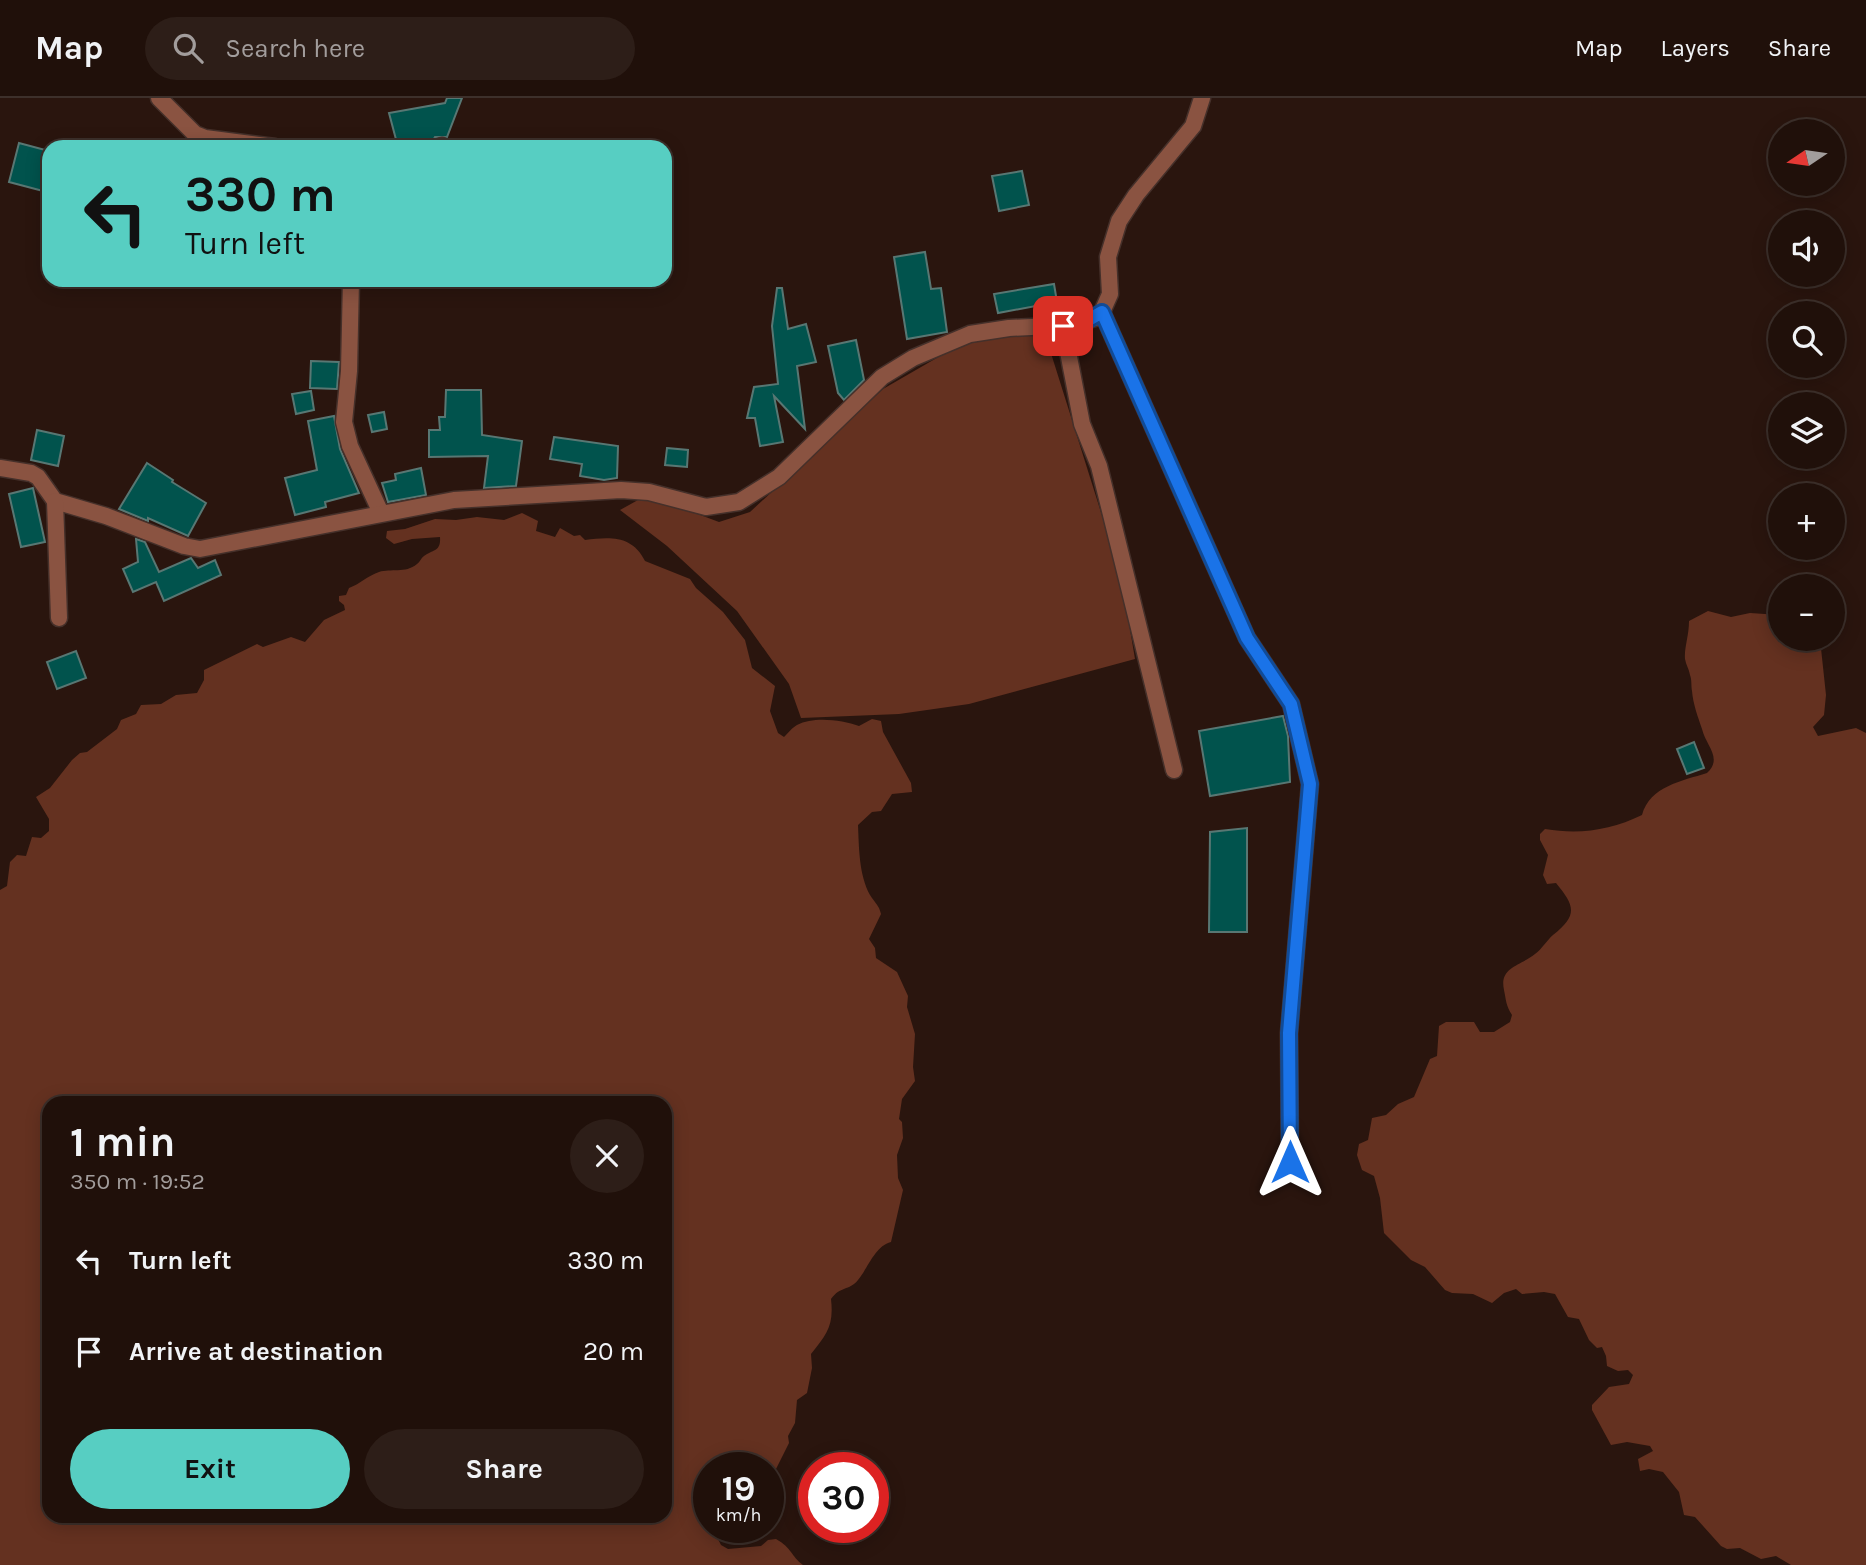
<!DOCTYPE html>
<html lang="en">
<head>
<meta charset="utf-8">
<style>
  :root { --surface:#20100a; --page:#2d1e18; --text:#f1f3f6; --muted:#a29d9c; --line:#3d302b; --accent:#57cec2 }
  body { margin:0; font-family:Karla,sans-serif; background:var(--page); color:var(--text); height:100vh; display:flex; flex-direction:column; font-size:26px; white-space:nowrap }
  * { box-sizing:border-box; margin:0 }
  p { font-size:23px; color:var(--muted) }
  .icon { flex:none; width:38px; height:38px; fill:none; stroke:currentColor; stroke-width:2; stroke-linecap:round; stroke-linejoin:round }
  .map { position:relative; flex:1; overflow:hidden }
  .side { position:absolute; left:42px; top:998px; width:630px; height:427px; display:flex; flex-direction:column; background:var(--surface); border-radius:21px; box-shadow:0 4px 18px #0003,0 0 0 2px var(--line) }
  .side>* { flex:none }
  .top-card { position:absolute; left:42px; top:42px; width:630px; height:147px; border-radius:21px; box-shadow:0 4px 18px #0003,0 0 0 2px var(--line); background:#57cec2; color:#111; overflow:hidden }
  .needle { width:46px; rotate:257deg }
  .fabs { position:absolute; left:1768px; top:21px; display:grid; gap:14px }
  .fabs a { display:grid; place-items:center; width:77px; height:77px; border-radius:50%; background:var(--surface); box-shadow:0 4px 18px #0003,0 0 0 2px var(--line); font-size:35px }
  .speed { position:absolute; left:693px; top:1354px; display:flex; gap:14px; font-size:35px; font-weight:700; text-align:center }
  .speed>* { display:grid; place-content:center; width:91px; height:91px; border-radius:50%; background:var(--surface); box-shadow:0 4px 18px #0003,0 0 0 2px var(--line); line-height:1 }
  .speed small { font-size:18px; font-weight:400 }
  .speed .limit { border:10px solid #d22; background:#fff; color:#111 }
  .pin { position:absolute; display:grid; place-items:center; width:60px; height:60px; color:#fff; margin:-30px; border-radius:14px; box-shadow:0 4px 10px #0006 }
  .me { position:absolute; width:77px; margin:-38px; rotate:0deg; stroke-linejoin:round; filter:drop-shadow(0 0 5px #0008) }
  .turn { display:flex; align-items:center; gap:24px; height:147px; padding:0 28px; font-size:32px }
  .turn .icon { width:91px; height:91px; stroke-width:2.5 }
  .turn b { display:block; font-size:49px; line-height:60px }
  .round { display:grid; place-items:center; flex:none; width:74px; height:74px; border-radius:37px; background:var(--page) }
  .summary { display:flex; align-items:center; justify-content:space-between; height:119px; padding:0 28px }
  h1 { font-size:42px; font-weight:700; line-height:52px }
  .cta { display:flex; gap:14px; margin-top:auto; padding:14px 28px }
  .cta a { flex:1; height:80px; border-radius:42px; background:var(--accent); color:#111; font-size:28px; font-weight:700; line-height:80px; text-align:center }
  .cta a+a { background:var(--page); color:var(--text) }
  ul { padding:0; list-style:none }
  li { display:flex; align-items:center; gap:21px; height:91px; padding:0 28px }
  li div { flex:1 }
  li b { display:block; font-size:26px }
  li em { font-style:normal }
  header { display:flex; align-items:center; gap:42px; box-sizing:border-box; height:98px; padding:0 35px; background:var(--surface); border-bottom:2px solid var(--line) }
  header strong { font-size:33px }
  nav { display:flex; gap:38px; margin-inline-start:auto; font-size:24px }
  .search { width:490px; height:63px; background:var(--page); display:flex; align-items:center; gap:18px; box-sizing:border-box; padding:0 24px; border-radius:38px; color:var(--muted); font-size:26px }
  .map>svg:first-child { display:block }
  .green { fill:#643120; fill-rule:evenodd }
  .building { fill:#01534d; stroke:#587773; stroke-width:2 }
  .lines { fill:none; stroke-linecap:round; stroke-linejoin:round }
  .minor-casing { stroke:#45302a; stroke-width:19 }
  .minor { stroke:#8a5341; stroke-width:16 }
  .route-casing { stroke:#114b97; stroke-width:18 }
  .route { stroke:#1a73e8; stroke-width:12 }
</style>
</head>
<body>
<header>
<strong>Map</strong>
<div class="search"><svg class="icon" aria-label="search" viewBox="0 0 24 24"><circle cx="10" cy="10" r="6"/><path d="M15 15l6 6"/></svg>Search here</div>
<nav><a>Map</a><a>Layers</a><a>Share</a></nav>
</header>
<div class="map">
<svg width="1866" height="1467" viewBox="0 0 1866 1467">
  <rect width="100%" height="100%" fill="#2a150e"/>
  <g class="green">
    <polygon points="1044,233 1121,478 1135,561 969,606 899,616 801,620 789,586 737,513 667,448 620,412 647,397 719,424 750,414 883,291 973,239"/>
    <path d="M522,415L538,423L536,433L555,439L560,430L574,438L580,437L585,442C610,439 632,437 645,463L690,481L696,490L723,514L745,542L752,570L775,588L770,613L778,635L784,639C788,635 793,629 797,627C814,618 842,622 859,628L872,621L881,623L883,634L911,685L912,694L892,696L881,713L872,714L858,727C859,750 859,777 870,797C875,805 879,807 881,816L869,841L875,850L876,860L897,874L908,898L907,909L915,936L913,969L915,983L902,1001L899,1021L902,1024L903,1040L897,1057L898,1080L903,1092L891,1144C875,1148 868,1170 858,1182C849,1193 840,1188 831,1201C834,1228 827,1236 811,1256L812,1270L807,1295L797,1302L795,1325L788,1338L789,1345L776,1371L774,1386L768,1394V1370H709V1430H719L714,1433L721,1447L728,1451L761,1448L768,1442L776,1441C792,1450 791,1458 803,1467H0V792L7,788L10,764L17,757L26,758L32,739L41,740L49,733V721L36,699L50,690L72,662L80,655L87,654L117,631L121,622L136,616L141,607L161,606L176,597L197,595L204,582V572L257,546L263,549L291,539L305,544L324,522L345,512L344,507L339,503V498L346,497L349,490C360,486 367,478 379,474C391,470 405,476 417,466C420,464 421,460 424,458C433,451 441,454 440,439L412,441L394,446L386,440L387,433L405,431L435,421L456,422L477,419L504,422ZM49,1004H665V1418H49Z"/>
    <path d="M1708,513L1731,519L1750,515L1780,517V541H1820L1826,597L1824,617L1813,629L1818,638L1856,630L1866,635V1467H1791L1776,1458L1761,1461L1740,1450L1727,1451L1721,1448L1695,1419L1684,1417L1679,1394L1663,1374L1649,1371L1640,1373L1638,1361L1653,1353L1650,1348L1627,1344L1611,1347L1592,1312V1307L1609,1289L1629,1286L1633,1277L1628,1272L1618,1273L1607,1268L1606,1258L1602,1249L1597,1250L1589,1242L1579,1221L1568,1219L1555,1196L1544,1194L1522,1196L1516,1191L1504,1195L1492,1205L1473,1196L1452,1195L1445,1192L1425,1169L1411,1162L1384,1135L1380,1100L1374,1078L1362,1072L1357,1057L1359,1046L1368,1042L1372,1020L1386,1017L1398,1006L1414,999L1430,961L1437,958L1439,928L1446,924H1474L1480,934H1494L1510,924L1512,917C1506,908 1506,902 1504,892C1499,869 1520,868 1535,856C1542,851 1547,842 1553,837C1578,817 1575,808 1556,785L1547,786L1543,777L1548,757L1540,742V736L1545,731C1580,737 1611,732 1642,717C1650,688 1682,683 1707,675C1723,660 1706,648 1702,631C1698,619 1693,606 1692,593C1691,588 1692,582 1690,577C1689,571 1686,567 1685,561C1684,550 1689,538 1689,523Z"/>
  </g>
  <g class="building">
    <polygon points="447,0 462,0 447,39 435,39 429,49 398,49 389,15 445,5"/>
    <polygon points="19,45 49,53 49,67 43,93 9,84"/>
    <polygon points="1022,73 1029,107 999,113 992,78"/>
    <polygon points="925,154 931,191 941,190 947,234 907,241 894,159"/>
    <polygon points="1054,186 1057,204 998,215 994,196"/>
    <polygon points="777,190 782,190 788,231 806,226 816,264 797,268 805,331 774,298 783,344 760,348 755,320 747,320 754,289 778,286 772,228"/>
    <polygon points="856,242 864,282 844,302 838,295 828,248"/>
    <polygon points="311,263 339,264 337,291 310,290"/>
    <polygon points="446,292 481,292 482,337 522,343 516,388 484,390 488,358 429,359 429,332 440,332 439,319 445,319"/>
    <polygon points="311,293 314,312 296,316 292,296"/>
    <polygon points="384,314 387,331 372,334 368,317"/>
    <polygon points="334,318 340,351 359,395 325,404 326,409 295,417 285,380 317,372 308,323"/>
    <polygon points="37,332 64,338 58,368 31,362"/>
    <polygon points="554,339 618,348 617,380 604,382 580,378 582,366 550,361"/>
    <polygon points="667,350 688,352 687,369 665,367"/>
    <polygon points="147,365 173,382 172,384 206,405 188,438 148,420 148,423 119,411"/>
    <polygon points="421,370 426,397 388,404 382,385 396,382 395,376"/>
    <polygon points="33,390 45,444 21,449 9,396"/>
    <polygon points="136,441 145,444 159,474 191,460 198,470 215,462 221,477 164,503 156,484 133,494 123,471 138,464"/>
    <polygon points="76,553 86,580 57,591 47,564"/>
    <polygon points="1283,618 1288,638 1290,684 1210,698 1199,633"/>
    <polygon points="1694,644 1704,670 1687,676 1677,651"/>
    <polygon points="1247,730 1247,834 1209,834 1210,734"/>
  </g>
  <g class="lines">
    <defs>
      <g id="minor">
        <polyline points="159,0 195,36 205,40 275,49"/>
        <polyline points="439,49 442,48"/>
        <polyline points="351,182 349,273 344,324 350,348 381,415"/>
        <polyline points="1102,214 1247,540 1291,606 1310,686 1289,935 1290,1064"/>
        <polyline points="1063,228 1082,326 1099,368 1174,672"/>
        <polyline points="0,370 31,375 38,379 55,403 106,418 184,448 200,451 454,402 621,392 649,394 706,409 739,404 779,379 882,279 913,260 970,236 1009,230 1073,227 1095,220 1102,214 1110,196 1108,159 1119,123 1136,97 1193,28 1202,0"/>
        <polyline points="55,403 59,520"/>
      </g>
    </defs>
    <use href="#minor" class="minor-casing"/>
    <use href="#minor" class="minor"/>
  </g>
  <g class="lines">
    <defs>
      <polyline id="route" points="1063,228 1085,224 1102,214 1247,540 1291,606 1310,686 1289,935 1290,1064"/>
    </defs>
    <use href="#route" class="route-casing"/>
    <use href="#route" class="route"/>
  </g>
</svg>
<div class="fabs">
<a><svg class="needle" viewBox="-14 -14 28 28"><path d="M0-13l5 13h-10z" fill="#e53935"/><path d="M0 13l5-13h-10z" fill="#a29d9c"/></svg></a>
<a><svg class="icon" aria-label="sound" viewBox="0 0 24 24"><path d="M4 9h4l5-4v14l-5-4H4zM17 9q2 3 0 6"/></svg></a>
<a><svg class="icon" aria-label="search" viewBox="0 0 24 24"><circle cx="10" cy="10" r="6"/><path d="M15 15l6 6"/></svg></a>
<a><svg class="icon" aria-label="layers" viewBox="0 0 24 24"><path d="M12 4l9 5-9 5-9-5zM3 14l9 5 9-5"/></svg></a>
<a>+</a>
<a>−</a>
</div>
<div class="speed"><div>19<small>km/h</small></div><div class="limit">30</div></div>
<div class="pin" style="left:1063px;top:228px;background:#d93025"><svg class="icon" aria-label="arrive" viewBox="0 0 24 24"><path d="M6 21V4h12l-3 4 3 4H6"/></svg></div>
<svg class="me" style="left:1290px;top:1064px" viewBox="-20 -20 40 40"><path d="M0-17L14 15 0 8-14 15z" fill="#1a73e8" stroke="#fff" stroke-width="4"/></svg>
<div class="top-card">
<div class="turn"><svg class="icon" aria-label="left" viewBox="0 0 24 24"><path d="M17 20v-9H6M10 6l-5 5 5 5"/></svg><div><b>330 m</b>Turn left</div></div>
</div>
<section class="side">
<div class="summary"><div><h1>1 min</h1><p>350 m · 19:52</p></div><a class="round"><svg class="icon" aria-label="close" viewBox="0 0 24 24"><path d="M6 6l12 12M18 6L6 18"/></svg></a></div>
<ul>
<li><svg class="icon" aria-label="left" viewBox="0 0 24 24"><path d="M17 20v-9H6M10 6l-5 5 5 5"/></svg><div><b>Turn left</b></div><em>330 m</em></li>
<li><svg class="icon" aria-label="arrive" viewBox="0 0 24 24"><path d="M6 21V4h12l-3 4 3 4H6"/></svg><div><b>Arrive at destination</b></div><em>20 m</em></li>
</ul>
<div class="cta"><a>Exit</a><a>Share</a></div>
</section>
</div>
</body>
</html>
